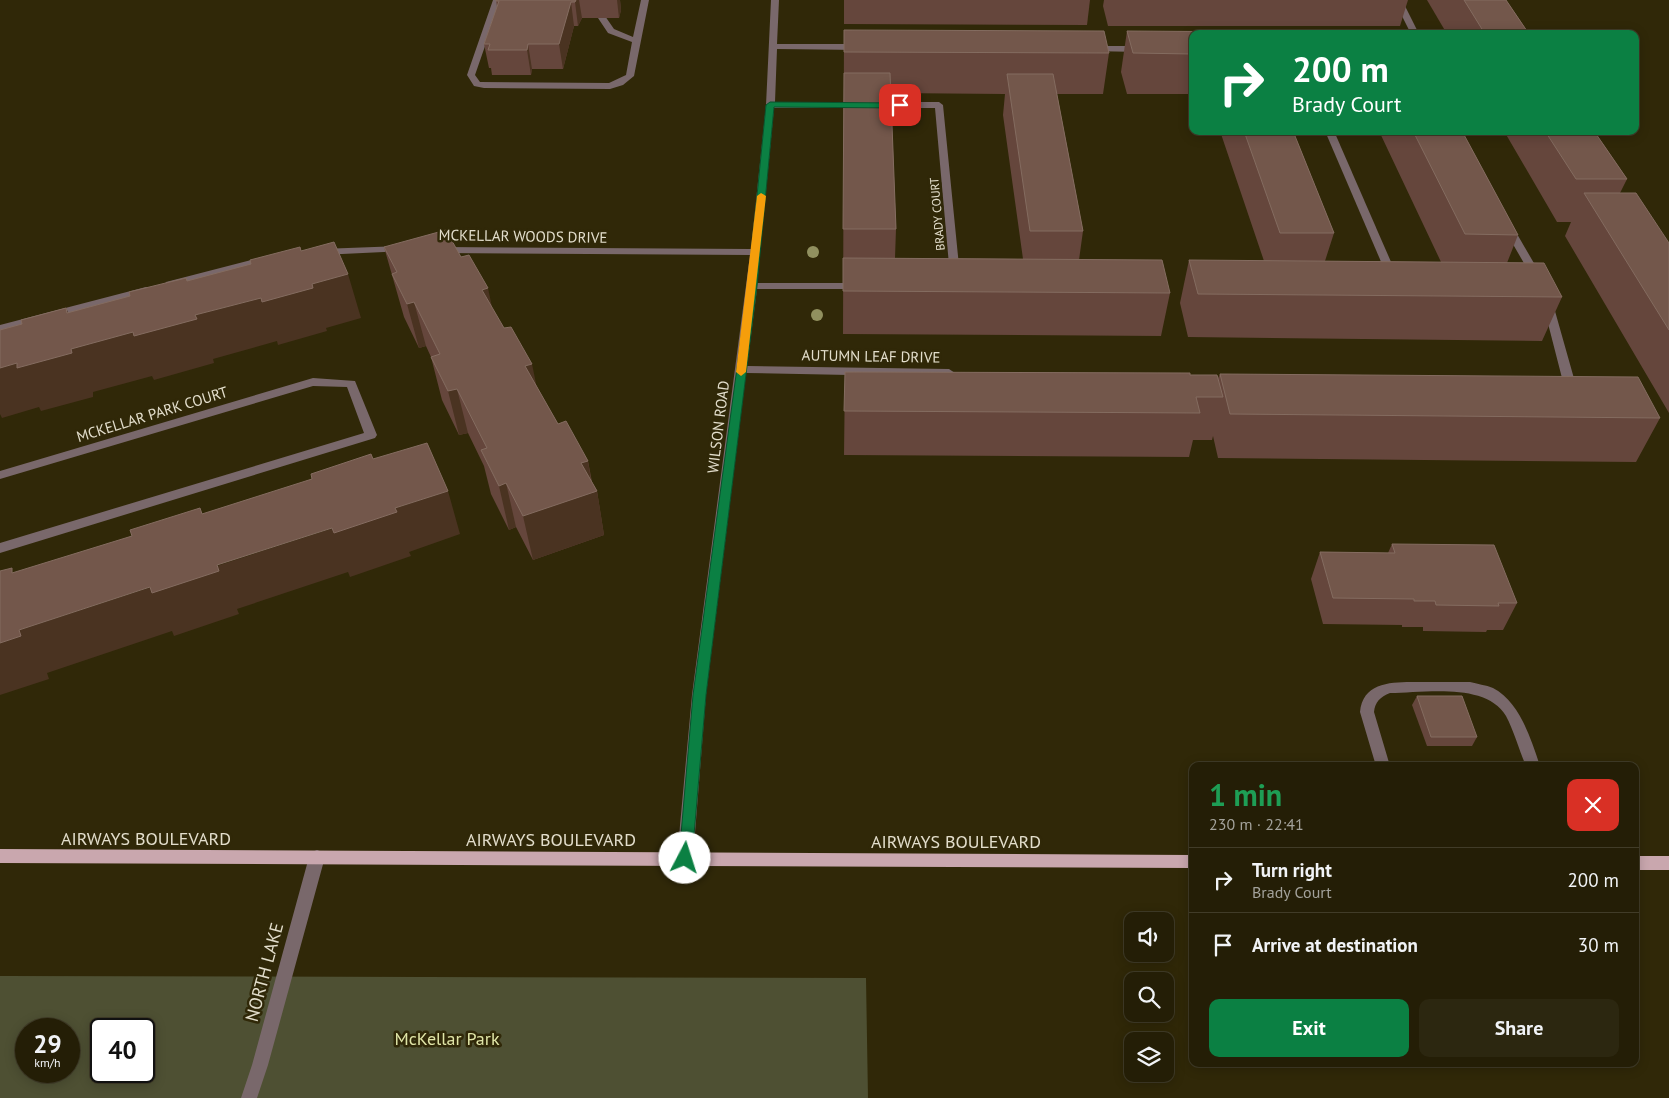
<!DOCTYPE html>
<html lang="en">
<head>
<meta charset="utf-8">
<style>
  :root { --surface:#241e06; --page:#2c2710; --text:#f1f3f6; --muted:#a3a29b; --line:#413c28; --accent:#0b8043 }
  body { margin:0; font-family:"PT Sans",sans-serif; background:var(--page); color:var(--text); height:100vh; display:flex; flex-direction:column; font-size:19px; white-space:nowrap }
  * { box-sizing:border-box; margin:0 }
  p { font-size:16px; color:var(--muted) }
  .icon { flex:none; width:28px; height:28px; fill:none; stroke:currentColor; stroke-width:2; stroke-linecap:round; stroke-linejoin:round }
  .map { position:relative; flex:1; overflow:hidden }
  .details { position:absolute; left:1189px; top:762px; width:450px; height:305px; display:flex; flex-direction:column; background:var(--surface); border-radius:10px; box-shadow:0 2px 12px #0003,0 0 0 1px var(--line) }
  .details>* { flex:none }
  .top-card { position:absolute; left:1189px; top:30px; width:450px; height:105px; border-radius:10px; box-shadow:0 2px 12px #0003,0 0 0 1px var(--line); background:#0b8043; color:#fff; overflow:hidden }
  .buttons { position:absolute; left:1124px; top:912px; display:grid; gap:10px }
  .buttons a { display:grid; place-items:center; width:50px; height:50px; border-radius:10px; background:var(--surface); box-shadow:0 2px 12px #0003,0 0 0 1px var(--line); font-size:25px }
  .speed { position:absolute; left:15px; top:1018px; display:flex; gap:10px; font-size:25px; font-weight:700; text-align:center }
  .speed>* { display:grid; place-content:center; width:65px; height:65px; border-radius:50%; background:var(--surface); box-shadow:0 2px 12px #0003,0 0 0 1px var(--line); line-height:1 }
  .speed small { font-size:12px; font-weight:400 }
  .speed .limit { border:2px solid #111; border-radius:8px; background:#fff; color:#111 }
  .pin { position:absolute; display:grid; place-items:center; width:42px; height:42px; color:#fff; margin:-21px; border-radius:10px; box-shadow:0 2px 8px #0006 }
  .me { position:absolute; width:55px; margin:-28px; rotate:5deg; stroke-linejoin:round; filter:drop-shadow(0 0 4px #0008) }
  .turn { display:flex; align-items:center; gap:18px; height:105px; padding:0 20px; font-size:22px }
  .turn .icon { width:65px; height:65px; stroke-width:2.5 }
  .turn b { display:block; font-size:35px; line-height:42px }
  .round { display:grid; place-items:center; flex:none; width:52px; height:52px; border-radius:10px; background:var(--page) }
  .headline { display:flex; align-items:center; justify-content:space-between; height:85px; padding:0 20px }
  h1 { font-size:30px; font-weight:700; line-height:38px; color:#1e9e55 }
  .button { display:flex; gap:10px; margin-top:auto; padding:10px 20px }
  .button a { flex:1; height:58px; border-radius:10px; background:var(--accent); color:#fff; font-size:20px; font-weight:700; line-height:58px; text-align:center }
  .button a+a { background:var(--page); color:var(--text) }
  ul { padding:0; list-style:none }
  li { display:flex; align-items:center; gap:15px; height:65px; padding:0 20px; border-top:1px solid var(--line) }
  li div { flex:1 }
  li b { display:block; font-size:19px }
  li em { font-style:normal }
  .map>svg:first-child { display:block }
  .green { fill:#4e5033; fill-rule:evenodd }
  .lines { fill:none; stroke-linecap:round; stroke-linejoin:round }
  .minor { fill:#79686b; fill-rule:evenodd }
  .major { fill:#c9a7ae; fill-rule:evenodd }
  .tree { fill:#91905f }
  .wall { fill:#65463c; fill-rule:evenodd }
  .shaded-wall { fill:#4a3321 }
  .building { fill:#73574b; stroke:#846c60 }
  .route { fill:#0b8043; stroke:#07532c }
  .slow { fill:#f59e0b }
  .labels { text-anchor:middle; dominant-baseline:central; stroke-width:5; stroke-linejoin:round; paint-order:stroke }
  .far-street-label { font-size:12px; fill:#e3decc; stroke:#302808 }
  .street-label { font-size:15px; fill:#e3decc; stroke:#302808 }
  .near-street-label { font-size:18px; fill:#e3decc; stroke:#302808 }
  .near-park-label { font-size:18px; fill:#e0e5a7; stroke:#302808 }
</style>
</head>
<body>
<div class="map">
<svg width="1669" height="1098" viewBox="0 0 1669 1098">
  <rect width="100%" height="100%" fill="#302808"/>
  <path class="green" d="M0,976L866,978L868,1098H0ZM26,1029H69V1071H26ZM101,1029H144V1071H101Z"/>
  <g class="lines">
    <g class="minor">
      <polygon points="493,0 501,0 475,75 480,82 609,83 626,75 632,42 608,33 598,18 605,16 614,29 633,37 641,0 649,0 634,76 623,85 610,89 484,88 474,86 467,75"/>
      <polygon points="771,0 779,0 777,44 860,44 864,47 860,50 777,49 775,102 939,102 943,105 960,276 955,279 950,276 935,108 774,108 757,283 859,283 864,286 859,289 757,289 747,366 949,369 955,373 949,377 746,373 706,695 693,858 690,863 685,865 680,863 677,858 692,695 750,255 441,253 436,250 441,247 751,249 766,105"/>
      <polygon points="1394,0 1402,0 1419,34 1411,34"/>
      <polygon points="1093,46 1140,46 1144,49 1140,52 1090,51 1090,47"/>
      <polygon points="1325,131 1334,131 1398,278 1397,280 1389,280 1388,278"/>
      <polygon points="1508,224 1513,227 1542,277 1541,279 1533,279 1532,277 1503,227"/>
      <polygon points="401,246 405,247 405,251 321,255 316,252 321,249"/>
      <polygon points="267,256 271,257 271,261 170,287 165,284 166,282"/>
      <polygon points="146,287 150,288 151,290 150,292 0,331 0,325"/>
      <polygon points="1548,301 1553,304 1575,382 1573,385 1559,386 1553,382 1555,379 1562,378 1543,304"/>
      <polygon points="313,378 355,381 377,435 375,438 0,553 0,543 364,433 347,387 313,386 0,479 0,471"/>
      <path d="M1470,682C1477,684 1486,685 1493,688C1520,702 1531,739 1540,766H1526C1519,750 1514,731 1506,716C1486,682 1424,693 1390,693C1380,697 1375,702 1374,712L1390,766H1376L1360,712C1363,679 1398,682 1423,682C1439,682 1454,682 1470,682Z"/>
      <polygon points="317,850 322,852 325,857 268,1065 257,1098 241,1098 252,1065 309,857 312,852"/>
    </g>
    <g class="major">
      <polygon points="0,849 1192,855 1192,868 0,863"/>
      <rect x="1635" y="856" width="34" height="14"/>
    </g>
  </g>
  <g class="tree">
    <circle cx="813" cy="252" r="6"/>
    <circle cx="817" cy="315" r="6"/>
  </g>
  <g class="wall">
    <polygon points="496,0 620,0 621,10 619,18 582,18 578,26 574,26 563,69 532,69 531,75 492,75 491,68 489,68 484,44 497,7"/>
    <polygon points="844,0 1090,0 1087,25 844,24"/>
    <polygon points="1104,0 1408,0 1400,26 1108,26 1103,6"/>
    <polygon points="1427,0 1506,0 1529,34 1447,34"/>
    <path d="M844,30L1109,53L1103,94H1057L1083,231L1079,260L1170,293L1161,336L843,334ZM891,93L1005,94L1003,115L1023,259L895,258L896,229Z"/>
    <polygon points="1127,31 1192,34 1192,94 1127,94 1121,72"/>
    <polygon points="1220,131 1293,131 1334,233 1325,261 1441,262 1379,131 1462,131 1518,235 1507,263 1562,297 1542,341 1188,337 1180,303 1189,260 1264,261"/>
    <polygon points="1504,131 1594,131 1627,179 1620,193 1669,243 1669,413 1565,236 1571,222 1557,222"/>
    <polygon points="384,247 461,257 492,308 558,424 588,461 592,482 597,491 604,535 533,560 516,527 509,530 491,494 484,466 468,433 459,435 442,400 431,357 426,346 419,348 404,317"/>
    <polygon points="845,372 1190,375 1218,378 1220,374 1660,418 1636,462 1218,458 1213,436 1212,440 1193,440 1189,457 844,455"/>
    <polygon points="1392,544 1517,603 1503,630 1487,630 1486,632 1423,631 1423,627 1402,627 1402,625 1323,624 1311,579 1320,552 1388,553"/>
    <polygon points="1417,696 1477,737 1472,746 1427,746 1412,705"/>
  </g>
  <g class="shaded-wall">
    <polygon points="576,0 579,0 582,18 578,26 575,2"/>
    <polygon points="617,0 620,0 621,10 619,18"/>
    <polygon points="571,2 574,26 563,69 559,44"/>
    <polygon points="528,44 532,69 531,75 527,50"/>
    <polygon points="348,274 361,318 326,328 327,331 278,345 277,341 213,359 214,363 154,380 152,376 93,392 93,397 41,411 39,407 2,418 0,414 0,368 67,313 66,308 84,345"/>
    <polygon points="488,288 497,331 482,290"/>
    <polygon points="414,302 426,346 419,348 407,304"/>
    <polygon points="532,364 541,408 525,366"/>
    <polygon points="457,389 468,433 459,435 448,391"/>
    <polygon points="588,461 593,493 597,491 604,535 533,560 523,516 581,463"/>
    <polygon points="506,483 516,527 509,530 499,486"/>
    <polygon points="448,491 460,534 409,552 411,556 350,577 348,572 237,609 239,614 174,636 172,631 47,673 49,679 0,695 0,643 19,630"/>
  </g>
  <g class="building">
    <polygon points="496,0 576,0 575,2 571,2 559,44 528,44 527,50 488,50 490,44 484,44 499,1 496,1"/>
    <polygon points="1464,0 1506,0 1529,34 1485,34"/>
    <polygon points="844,30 1104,31 1109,53 844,52"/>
    <polygon points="1127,31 1416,33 1416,34 1192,34 1192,54 1133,53"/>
    <polygon points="844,73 890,73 896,229 843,229"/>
    <polygon points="1007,74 1053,74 1083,231 1030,231"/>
    <polygon points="1244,131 1293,131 1334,233 1280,233"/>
    <polygon points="1413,131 1462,131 1518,235 1465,234"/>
    <polygon points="1545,131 1594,131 1627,179 1576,179"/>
    <polygon points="1584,193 1636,193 1669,243 1669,330"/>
    <polygon points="446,230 461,257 469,255 488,288 482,290 504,328 511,327 532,364 525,366 558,424 566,421 588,461 581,463 597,491 523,516 506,483 499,486 481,450 487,448 457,389 448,391 431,357 440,354 414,302 407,304 392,274 397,272 384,247"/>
    <polygon points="334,242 348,274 312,284 313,288 262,302 261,298 195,315 197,319 134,336 133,332 71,349 72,353 17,368 17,363 0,368 0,330 22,324 21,320 66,308 67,313 130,296 129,292 186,278 187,281 251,264 250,260 300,247 301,251"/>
    <polygon points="843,258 1162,260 1170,293 843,291"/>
    <polygon points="1189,260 1544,263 1562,297 1198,294"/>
    <polygon points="845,372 1190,373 1190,375 1217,375 1223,397 1196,397 1200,413 844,411"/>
    <polygon points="1220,374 1638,377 1660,418 1230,414"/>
    <polygon points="427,443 448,491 395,508 397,512 334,533 332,528 217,565 219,571 152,593 150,587 19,630 21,636 0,643 0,571 12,568 12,573 132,536 130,530 200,508 202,514 312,479 311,474 371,454 373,459"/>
    <polygon points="1392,544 1494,545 1517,603 1498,603 1499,606 1436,605 1435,601 1414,601 1414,599 1333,598 1320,552 1395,553"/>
    <polygon points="1417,696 1462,696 1477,737 1431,737"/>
  </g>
  <polygon class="route" points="770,102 900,103 905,105 900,108 774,107 757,286 706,695 692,858 690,863 685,864 681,863 679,858 693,695 748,286 766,105"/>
  <polygon class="slow" points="761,193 766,196 746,372 741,376 736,372 757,196"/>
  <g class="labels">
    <g class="far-street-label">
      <text transform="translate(937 214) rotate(-95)">BRADY COURT</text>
    </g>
    <g class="street-label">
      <text transform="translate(523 236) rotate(1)">MCKELLAR WOODS DRIVE</text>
      <text transform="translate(871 356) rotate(1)">AUTUMN LEAF DRIVE</text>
      <text transform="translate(152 414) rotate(-17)">MCKELLAR PARK COURT</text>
      <text transform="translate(718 427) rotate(-83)">WILSON ROAD</text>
    </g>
    <g class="near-street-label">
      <text x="146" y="838">AIRWAYS BOULEVARD</text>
      <text x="551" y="839">AIRWAYS BOULEVARD</text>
      <text x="956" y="841">AIRWAYS BOULEVARD</text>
      <text transform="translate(264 972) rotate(-75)">NORTH LAKE</text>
    </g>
    <g class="near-park-label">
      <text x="447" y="1038">McKellar Park</text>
    </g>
  </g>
</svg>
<div class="buttons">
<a><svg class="icon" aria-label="sound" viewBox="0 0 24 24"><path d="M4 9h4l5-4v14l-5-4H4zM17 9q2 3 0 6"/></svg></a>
<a><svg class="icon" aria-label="search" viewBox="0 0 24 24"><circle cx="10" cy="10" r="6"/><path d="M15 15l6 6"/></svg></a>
<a><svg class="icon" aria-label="layers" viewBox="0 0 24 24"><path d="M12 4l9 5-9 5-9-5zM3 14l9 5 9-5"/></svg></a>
</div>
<div class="speed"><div>29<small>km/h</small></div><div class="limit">40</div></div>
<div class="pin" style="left:900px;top:105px;background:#d93025"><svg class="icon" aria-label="arrive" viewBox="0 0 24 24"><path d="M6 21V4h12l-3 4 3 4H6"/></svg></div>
<svg class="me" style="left:685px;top:858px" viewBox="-20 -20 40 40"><circle r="19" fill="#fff"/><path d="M0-13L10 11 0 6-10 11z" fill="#0b8043"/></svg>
<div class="top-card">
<div class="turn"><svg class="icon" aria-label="right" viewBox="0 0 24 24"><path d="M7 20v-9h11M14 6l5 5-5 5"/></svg><div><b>200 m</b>Brady Court</div></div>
</div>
<section class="details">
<div class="headline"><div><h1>1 min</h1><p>230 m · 22:41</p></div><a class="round" style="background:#d93025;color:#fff"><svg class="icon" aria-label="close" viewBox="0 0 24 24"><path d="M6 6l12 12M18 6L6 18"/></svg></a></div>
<ul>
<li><svg class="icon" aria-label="right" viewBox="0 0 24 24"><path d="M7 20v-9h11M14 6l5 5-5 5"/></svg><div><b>Turn right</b><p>Brady Court</p></div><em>200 m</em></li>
<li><svg class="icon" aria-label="arrive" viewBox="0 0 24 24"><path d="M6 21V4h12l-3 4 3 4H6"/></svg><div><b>Arrive at destination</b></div><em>30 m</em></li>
</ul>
<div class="button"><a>Exit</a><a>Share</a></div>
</section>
</div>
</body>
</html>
